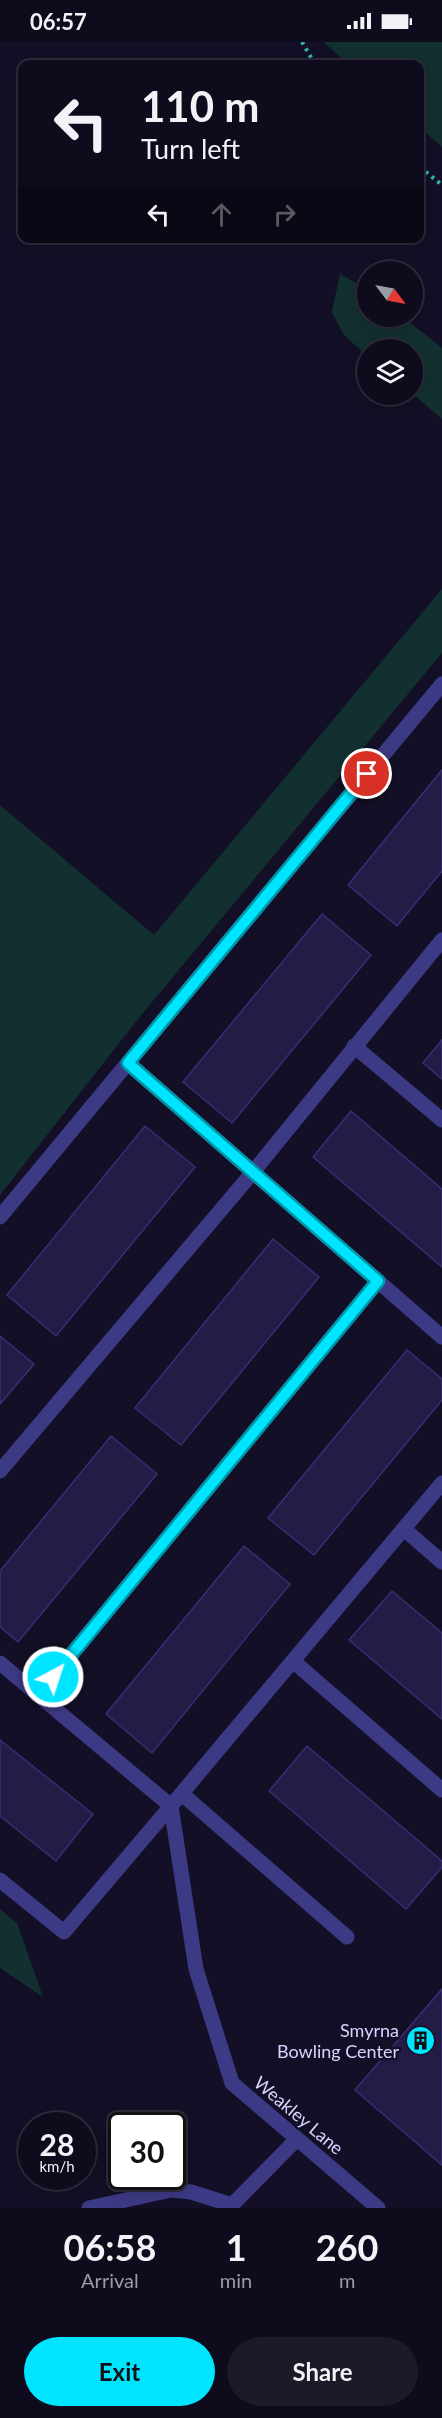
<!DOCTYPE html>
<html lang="en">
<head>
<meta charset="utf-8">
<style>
  :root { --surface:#0e0b1c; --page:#1c1929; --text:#f1f3f6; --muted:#9b9ba3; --line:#2e2b3b; --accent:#00e5ff }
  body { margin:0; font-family:Lato,sans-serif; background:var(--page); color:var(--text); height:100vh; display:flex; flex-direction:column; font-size:22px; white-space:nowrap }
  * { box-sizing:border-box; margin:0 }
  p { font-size:20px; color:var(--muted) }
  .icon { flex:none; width:33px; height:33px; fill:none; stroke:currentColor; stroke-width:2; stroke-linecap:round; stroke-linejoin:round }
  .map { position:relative; height:2166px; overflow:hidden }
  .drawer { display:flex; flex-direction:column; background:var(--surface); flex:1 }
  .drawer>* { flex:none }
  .guide { position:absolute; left:18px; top:18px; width:406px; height:183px; border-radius:12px; box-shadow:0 3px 15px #0003,0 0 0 2px var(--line); background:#0e0b1c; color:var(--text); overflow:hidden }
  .needle { width:39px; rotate:122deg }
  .fabs { position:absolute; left:357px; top:219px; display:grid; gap:12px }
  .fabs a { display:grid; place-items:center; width:66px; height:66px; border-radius:50%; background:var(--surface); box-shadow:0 3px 15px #0003,0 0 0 2px var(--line); font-size:30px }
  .speed { position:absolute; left:18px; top:2070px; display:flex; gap:12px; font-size:30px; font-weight:700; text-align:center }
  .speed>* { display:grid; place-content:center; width:78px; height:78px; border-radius:50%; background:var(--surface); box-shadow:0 3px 15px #0003,0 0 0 2px var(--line); line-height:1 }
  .speed small { font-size:15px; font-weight:400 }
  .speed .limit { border:3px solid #111; border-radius:9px; background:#fff; color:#111 }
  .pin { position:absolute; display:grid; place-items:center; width:51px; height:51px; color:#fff; margin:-26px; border:3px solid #fff; border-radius:50%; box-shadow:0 2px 6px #0007 }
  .me { position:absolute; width:66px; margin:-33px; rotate:40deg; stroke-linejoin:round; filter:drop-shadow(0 0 4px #0008) }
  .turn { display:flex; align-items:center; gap:21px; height:126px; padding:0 24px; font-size:27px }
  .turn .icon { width:78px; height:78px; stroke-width:2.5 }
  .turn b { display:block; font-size:42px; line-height:51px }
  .lanes { display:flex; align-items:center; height:57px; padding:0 24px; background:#0003; justify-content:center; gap:30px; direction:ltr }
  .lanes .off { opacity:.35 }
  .eta { display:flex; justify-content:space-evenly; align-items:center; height:102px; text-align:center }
  .eta b { font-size:36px; font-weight:700; line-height:42px }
  .cta { display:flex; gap:12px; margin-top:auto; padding:12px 24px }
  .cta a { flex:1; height:69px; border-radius:36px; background:var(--accent); color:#111; font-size:24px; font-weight:700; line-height:69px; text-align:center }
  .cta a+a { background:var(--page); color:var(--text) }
  .status { display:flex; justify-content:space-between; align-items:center; height:42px; padding:0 30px; background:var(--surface); direction:ltr }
  .status svg { height:16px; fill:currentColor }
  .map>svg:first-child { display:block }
  .green { fill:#12302f }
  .building { fill:#241b47; stroke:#3b2d73; stroke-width:1.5 }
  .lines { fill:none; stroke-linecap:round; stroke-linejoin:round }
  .path { stroke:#2fb8b0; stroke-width:4; stroke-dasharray:3 4.5; stroke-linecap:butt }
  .minor { stroke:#3d3a85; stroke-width:15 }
  .route-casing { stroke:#0095a6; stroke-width:15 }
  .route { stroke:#00e5ff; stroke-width:10 }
  .labels { text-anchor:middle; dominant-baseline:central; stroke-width:5; stroke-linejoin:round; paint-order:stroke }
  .poi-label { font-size:18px; fill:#d9d4ff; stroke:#130f26; text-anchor:end }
  .street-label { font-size:18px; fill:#d9d4ff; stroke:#130f26 }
</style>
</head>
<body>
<div class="status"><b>06:57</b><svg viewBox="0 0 49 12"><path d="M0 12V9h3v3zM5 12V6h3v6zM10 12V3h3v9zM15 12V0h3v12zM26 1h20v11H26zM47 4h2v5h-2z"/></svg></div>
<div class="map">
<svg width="442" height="2166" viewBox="0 0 442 2166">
  <rect width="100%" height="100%" fill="#130f26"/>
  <g class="green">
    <polygon points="323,0 442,0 442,105 420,86 420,22 349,22"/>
    <polygon points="340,232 367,247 368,274 403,275 442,306 442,377 413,352 412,308 368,308 367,314 344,293 332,270"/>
    <polygon points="442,547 442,611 138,977 0,1153 0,763 154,893"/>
    <polygon points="0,1867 17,1881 43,1955 0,1926"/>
  </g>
  <g class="building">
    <polygon points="442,728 442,829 397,884 348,843"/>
    <polygon points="322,872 371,913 232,1081 183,1040"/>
    <polygon points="442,998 442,1037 423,1021"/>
    <polygon points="351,1069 442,1147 442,1225 313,1115"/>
    <polygon points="145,1084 195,1125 56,1294 7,1253"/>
    <polygon points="273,1197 319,1235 181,1403 135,1366"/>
    <polygon points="0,1294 34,1322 0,1362"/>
    <polygon points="407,1308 442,1337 442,1358 314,1513 268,1476"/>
    <polygon points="111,1394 157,1432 18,1600 0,1585 0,1529"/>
    <polygon points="244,1504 290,1542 152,1711 106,1672"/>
    <polygon points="392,1549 442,1591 442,1677 349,1598"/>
    <polygon points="0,1698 93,1772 56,1819 0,1774"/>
    <polygon points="307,1704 442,1819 442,1825 406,1867 269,1749"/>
    <polygon points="442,1947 442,2123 355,2048"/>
  </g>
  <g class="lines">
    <g class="path">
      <polyline points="302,0 315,22"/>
      <polyline points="420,125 442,143"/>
    </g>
    <g class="minor">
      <polyline points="354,1004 442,1078"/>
      <polyline points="128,1021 442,1295"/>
      <polyline points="0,1175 442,642"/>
      <polyline points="0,1429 253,1130 442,898"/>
      <polyline points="404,1487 442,1520"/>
      <polyline points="293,1619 442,1748"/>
      <polyline points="0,1621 171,1764 64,1890 0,1838"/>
      <polyline points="38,1653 378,1239"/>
      <polyline points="182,1752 347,1895"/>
      <polyline points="89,2166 171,2148 191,2150 232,2163"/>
      <polyline points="229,2166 297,2097"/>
      <polyline points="378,2166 232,2041 196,1927 171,1764 442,1441"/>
    </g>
  </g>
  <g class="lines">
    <defs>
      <polyline id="route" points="53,1635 378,1239 128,1021 367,732"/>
    </defs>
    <use href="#route" class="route-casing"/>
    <use href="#route" class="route"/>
  </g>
  <defs>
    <symbol id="building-disc" viewBox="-11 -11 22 22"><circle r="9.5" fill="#00e5ff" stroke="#130f26"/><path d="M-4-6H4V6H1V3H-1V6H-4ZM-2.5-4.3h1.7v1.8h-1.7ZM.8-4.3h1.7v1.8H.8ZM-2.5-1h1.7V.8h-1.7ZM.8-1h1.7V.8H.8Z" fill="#111"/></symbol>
  </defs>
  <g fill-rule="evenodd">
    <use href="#building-disc" x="404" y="1982" width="33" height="33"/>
  </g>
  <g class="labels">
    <g class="poi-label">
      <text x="399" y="1988">Smyrna<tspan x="399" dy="21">Bowling Center</tspan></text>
    </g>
    <g class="street-label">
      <text transform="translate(299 2073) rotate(40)">Weakley Lane</text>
    </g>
  </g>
</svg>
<div class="fabs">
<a><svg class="needle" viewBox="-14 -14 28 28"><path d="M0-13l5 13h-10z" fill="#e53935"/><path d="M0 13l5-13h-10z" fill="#9b9ba3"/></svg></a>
<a><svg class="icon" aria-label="layers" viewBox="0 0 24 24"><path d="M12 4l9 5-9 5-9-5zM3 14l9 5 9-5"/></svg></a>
</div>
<div class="speed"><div>28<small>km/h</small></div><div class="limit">30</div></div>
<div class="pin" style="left:367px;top:732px;background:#d93025"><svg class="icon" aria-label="arrive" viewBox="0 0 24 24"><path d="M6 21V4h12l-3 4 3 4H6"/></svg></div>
<svg class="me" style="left:53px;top:1635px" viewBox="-20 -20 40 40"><circle r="17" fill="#00e5ff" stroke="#fff" stroke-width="3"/><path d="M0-11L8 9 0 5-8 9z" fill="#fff"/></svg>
<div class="guide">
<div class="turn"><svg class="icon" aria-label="left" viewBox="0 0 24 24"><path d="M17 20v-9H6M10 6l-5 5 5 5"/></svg><div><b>110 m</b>Turn left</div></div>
<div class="lanes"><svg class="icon" aria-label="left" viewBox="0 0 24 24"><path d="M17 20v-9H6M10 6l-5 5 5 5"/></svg><svg class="icon off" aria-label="ahead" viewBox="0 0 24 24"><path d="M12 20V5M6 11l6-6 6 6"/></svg><svg class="icon off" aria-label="right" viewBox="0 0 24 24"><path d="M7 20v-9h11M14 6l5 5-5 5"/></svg></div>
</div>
</div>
<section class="drawer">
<div class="eta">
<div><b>06:58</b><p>Arrival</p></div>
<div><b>1</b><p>min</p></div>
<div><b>260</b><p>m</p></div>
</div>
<div class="cta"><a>Exit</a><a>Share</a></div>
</section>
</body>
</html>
